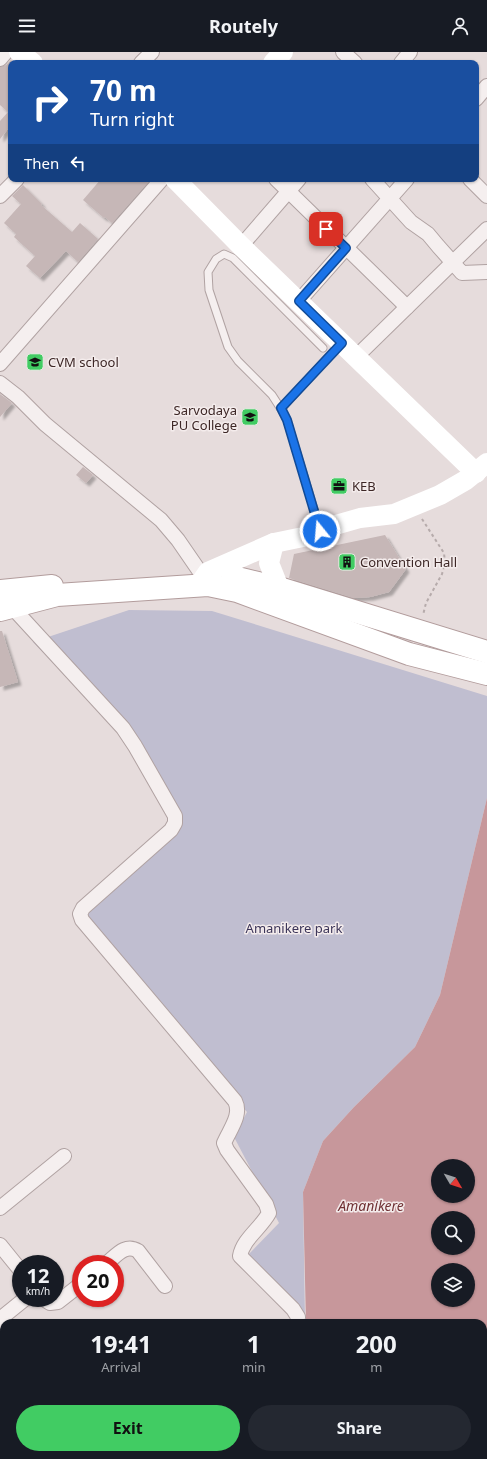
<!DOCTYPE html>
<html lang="en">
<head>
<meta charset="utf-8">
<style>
  :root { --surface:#171b24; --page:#242831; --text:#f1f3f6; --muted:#9ea1a6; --accent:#41cc63 }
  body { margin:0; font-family:"Noto Sans",sans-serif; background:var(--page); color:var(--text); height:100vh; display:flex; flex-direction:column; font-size:15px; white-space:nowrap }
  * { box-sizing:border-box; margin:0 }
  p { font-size:13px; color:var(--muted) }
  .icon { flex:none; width:22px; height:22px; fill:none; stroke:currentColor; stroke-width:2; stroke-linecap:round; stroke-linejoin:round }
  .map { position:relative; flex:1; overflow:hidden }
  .panel { position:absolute; left:0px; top:1267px; width:487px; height:140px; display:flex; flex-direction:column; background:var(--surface); border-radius:12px 12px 0 0; box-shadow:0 1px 3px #0004 }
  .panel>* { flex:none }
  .banner { position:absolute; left:8px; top:8px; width:471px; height:122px; border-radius:8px; box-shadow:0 1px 3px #0004; background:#1a4fa0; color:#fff; overflow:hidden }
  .needle { width:26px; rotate:129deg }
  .controls { position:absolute; left:431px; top:1107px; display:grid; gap:8px }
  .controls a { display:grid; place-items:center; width:44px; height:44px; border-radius:50%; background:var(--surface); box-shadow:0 1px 3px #0004; font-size:20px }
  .speed { position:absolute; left:12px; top:1203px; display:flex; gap:8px; font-size:20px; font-weight:700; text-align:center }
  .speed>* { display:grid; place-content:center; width:52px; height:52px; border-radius:50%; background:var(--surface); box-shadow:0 1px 3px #0004; line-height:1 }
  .speed small { font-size:10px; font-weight:400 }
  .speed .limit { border:6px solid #d22; background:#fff; color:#111 }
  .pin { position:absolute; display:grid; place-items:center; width:34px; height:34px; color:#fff; margin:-17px; border-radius:8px; box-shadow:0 2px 6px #0006 }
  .me { position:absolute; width:44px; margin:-22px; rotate:343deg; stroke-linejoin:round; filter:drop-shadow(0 0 3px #0008) }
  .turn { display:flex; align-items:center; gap:14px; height:84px; padding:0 16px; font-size:18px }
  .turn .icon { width:52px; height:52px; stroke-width:2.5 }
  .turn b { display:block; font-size:28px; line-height:34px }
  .then { display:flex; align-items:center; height:38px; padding:0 16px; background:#0003; gap:8px; font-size:15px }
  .eta { display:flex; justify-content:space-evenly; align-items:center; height:68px; text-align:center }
  .eta b { font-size:24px; font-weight:700; line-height:28px }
  .primary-button { display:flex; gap:8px; margin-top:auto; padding:8px 16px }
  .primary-button a { flex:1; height:46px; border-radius:24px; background:var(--accent); color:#111; font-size:16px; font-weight:700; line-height:46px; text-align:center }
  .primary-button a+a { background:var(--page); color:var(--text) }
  header { display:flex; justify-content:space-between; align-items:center; height:52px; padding:0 16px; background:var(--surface); font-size:18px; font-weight:700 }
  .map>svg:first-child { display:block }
  .green { fill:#c0bed0 }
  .water { fill:#c7979b; fill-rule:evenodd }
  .building { fill:#c6b7b7; filter:url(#shadow) }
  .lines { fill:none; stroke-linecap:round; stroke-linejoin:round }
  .lane-casing { stroke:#b0a2a2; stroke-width:9 }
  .street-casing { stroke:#b0a2a2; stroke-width:16 }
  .primary-casing { stroke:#b29c9c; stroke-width:24 }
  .path { stroke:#b6abab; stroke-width:2; stroke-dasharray:3 3; stroke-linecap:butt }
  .lane { stroke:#f5efef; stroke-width:7 }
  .street { stroke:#f5efef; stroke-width:14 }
  .secondary { stroke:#fff; stroke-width:20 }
  .primary { stroke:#fff; stroke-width:22 }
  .route-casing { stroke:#114b97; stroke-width:10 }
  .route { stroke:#1a73e8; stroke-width:7 }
  .labels { text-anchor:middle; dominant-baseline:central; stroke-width:3; stroke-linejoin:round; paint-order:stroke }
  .poi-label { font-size:13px; fill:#3d2726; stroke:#f4ecec; text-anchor:start }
  .park-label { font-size:13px; fill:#3b3458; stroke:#f4ecec }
  .water-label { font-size:14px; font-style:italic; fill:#703134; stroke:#f4ecec }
</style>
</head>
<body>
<header><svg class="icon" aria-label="menu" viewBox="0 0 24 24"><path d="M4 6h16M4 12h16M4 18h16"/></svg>Routely<svg class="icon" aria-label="person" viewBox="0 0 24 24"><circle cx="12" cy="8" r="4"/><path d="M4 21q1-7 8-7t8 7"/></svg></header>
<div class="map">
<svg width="487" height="1407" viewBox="0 0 487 1407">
  <defs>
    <filter id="shadow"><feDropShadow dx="3.5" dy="3.5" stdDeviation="1" flood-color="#0004"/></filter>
  </defs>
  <rect width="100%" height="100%" fill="#e6dcdc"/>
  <polygon class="green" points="129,558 212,559 487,644 487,746 440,943 415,995 354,1055 323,1089 303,1140 305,1270 248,1203 279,1171 234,1085 247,1060 73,861 177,771 157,718 33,590"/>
  <path class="water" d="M487,746V1407H252L253,1403H483V1271H306L303,1140L323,1089L354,1055L415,995L440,943ZM438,1114H468V1144H438ZM438,1166H468V1196H438ZM438,1218H468V1248H438Z"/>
  <g class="building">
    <polygon points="11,8 14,11 11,11 11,73 0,87 0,69 8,60 0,53 0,15 6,13"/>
    <polygon points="101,127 151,127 112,171 105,165 104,166 83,148"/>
    <polygon points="23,133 42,152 41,153 72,180 80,171 98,187 78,210 66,199 40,226 26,214 35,204 14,185 16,182 4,171 21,152 12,144"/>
    <polygon points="0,342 12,351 0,365"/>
    <polygon points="83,415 93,423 86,431 76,423"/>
    <polygon points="385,483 406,517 389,540 370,545 354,546 289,526 294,502"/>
    <polygon points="0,579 2,579 18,630 0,635"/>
  </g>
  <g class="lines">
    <defs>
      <g id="lane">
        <polyline points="281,357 340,292"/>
        <polyline points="320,477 287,368 281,357 272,343 238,309 228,295 209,238 208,220 216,207 224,202 233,206 323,296"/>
      </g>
      <g id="street">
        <polyline points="343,0 355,11"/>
        <polyline points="0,7 6,0"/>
        <polyline points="141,11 152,0"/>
        <polyline points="401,11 410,0"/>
        <polyline points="476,47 487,34"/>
        <polyline points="276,127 407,255"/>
        <polyline points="372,127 411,170 428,182 438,194 462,221 487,220"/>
        <polyline points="470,127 487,144"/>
        <polyline points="0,144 17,127"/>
        <polyline points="241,194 299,127"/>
        <polyline points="299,249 407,127"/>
        <polyline points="356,305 487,177"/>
        <polyline points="0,312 162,127"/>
        <polyline points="0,331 18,345 45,372 161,468 178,488 200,520"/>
        <path d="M12,555L123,676L135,694L175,764V771L171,778L83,856L80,862L82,868L235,1049C242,1063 230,1077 224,1091L227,1098L266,1152L269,1161C261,1176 243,1187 240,1204L293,1257L298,1265L297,1271"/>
        <polyline points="0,1156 64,1104"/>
        <polyline points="0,1193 21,1219"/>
        <path d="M106,1212C116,1204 125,1191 138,1199L165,1234"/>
        <polyline points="42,1246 50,1251 58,1250 81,1232"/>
        <polyline points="0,1267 26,1246"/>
        <polyline points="0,1281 4,1285"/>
        <polyline points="0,1403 4,1399"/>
        <polyline points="43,1403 47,1407"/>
        <polyline points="203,1407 206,1403"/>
      </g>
      <g id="primary">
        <polyline points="233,525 279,536 487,600"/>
        <polyline points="0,539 52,534"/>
        <polyline points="0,558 57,543 208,533 237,539 409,602 487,622"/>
      </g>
    </defs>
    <use href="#lane" class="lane-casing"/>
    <use href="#street" class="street-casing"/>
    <use href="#primary" class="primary-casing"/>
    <polyline class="path" points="422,467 444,501 445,511 442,522 426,551 423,563"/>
    <use href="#lane" class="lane"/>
    <use href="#street" class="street"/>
    <g class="secondary">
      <polyline points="19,0 33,11"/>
      <polyline points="273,11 283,0"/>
      <polyline points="175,127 241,194 476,421"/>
      <polyline points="274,491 269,511 279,536"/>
      <polyline points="199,533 208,520 274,491 303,485 325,476 360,466 394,462 440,443 466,428 487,411"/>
    </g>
    <use href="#primary" class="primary"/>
  </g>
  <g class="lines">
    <defs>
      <polyline id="route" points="320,479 287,368 281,356 342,291 299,249 346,196 326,177"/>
    </defs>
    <use href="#route" class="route-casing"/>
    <use href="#route" class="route"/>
  </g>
  <defs>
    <symbol id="school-square" viewBox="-11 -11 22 22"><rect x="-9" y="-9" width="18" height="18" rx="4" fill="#41cc63" stroke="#f4ecec"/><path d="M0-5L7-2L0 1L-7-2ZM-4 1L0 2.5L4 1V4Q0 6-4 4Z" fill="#111"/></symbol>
    <symbol id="university-square" viewBox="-11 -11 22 22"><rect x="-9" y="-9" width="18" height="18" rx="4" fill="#41cc63" stroke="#f4ecec"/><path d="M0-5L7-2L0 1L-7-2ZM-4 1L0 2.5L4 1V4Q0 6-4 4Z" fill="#111"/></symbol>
    <symbol id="office-square" viewBox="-11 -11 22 22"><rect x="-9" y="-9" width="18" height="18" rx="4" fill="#41cc63" stroke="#f4ecec"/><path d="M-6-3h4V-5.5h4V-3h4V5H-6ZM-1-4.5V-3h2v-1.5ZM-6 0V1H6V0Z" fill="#111"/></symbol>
    <symbol id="building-square" viewBox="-11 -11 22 22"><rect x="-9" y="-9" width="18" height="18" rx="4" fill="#41cc63" stroke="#f4ecec"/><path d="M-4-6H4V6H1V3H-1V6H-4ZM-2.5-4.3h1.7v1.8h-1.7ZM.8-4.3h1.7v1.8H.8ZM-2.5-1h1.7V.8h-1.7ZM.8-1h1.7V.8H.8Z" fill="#111"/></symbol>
  </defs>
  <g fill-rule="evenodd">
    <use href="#school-square" x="25" y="300" width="20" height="20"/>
    <use href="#university-square" x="240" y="355" width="20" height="20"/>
    <use href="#office-square" x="329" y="424" width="20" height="20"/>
    <use href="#building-square" x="337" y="500" width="20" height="20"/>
  </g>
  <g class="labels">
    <g class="poi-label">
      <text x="48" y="310">CVM school</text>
      <text x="237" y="358" text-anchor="end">Sarvodaya<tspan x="237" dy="15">PU College</tspan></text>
      <text x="352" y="434">KEB</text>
      <text x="360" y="510">Convention Hall</text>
    </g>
    <g class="park-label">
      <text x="294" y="876">Amanikere park</text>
    </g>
    <g class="water-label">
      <text x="371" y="1153">Amanikere</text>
    </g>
  </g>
</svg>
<div class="controls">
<a><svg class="needle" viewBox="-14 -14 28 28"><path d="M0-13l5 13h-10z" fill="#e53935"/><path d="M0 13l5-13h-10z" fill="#9ea1a6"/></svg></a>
<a><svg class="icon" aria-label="search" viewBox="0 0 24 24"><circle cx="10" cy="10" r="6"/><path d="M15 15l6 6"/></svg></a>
<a><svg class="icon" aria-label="layers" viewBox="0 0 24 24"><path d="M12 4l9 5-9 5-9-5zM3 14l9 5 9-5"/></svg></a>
</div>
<div class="speed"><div>12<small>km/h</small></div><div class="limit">20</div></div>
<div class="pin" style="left:326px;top:177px;background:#d93025"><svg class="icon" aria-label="arrive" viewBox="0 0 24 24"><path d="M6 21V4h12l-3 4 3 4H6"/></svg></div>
<svg class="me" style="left:320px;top:479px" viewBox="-20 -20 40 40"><circle r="17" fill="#1a73e8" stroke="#fff" stroke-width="3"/><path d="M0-11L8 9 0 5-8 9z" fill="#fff"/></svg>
<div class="banner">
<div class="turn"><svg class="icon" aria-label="right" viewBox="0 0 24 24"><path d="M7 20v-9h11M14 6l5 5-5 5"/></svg><div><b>70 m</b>Turn right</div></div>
<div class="then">Then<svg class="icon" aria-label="left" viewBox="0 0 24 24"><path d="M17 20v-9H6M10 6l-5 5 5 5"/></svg></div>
</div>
<section class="panel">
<div class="eta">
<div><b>19:41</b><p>Arrival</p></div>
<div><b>1</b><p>min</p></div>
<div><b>200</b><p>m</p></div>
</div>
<div class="primary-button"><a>Exit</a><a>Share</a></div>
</section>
</div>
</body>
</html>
